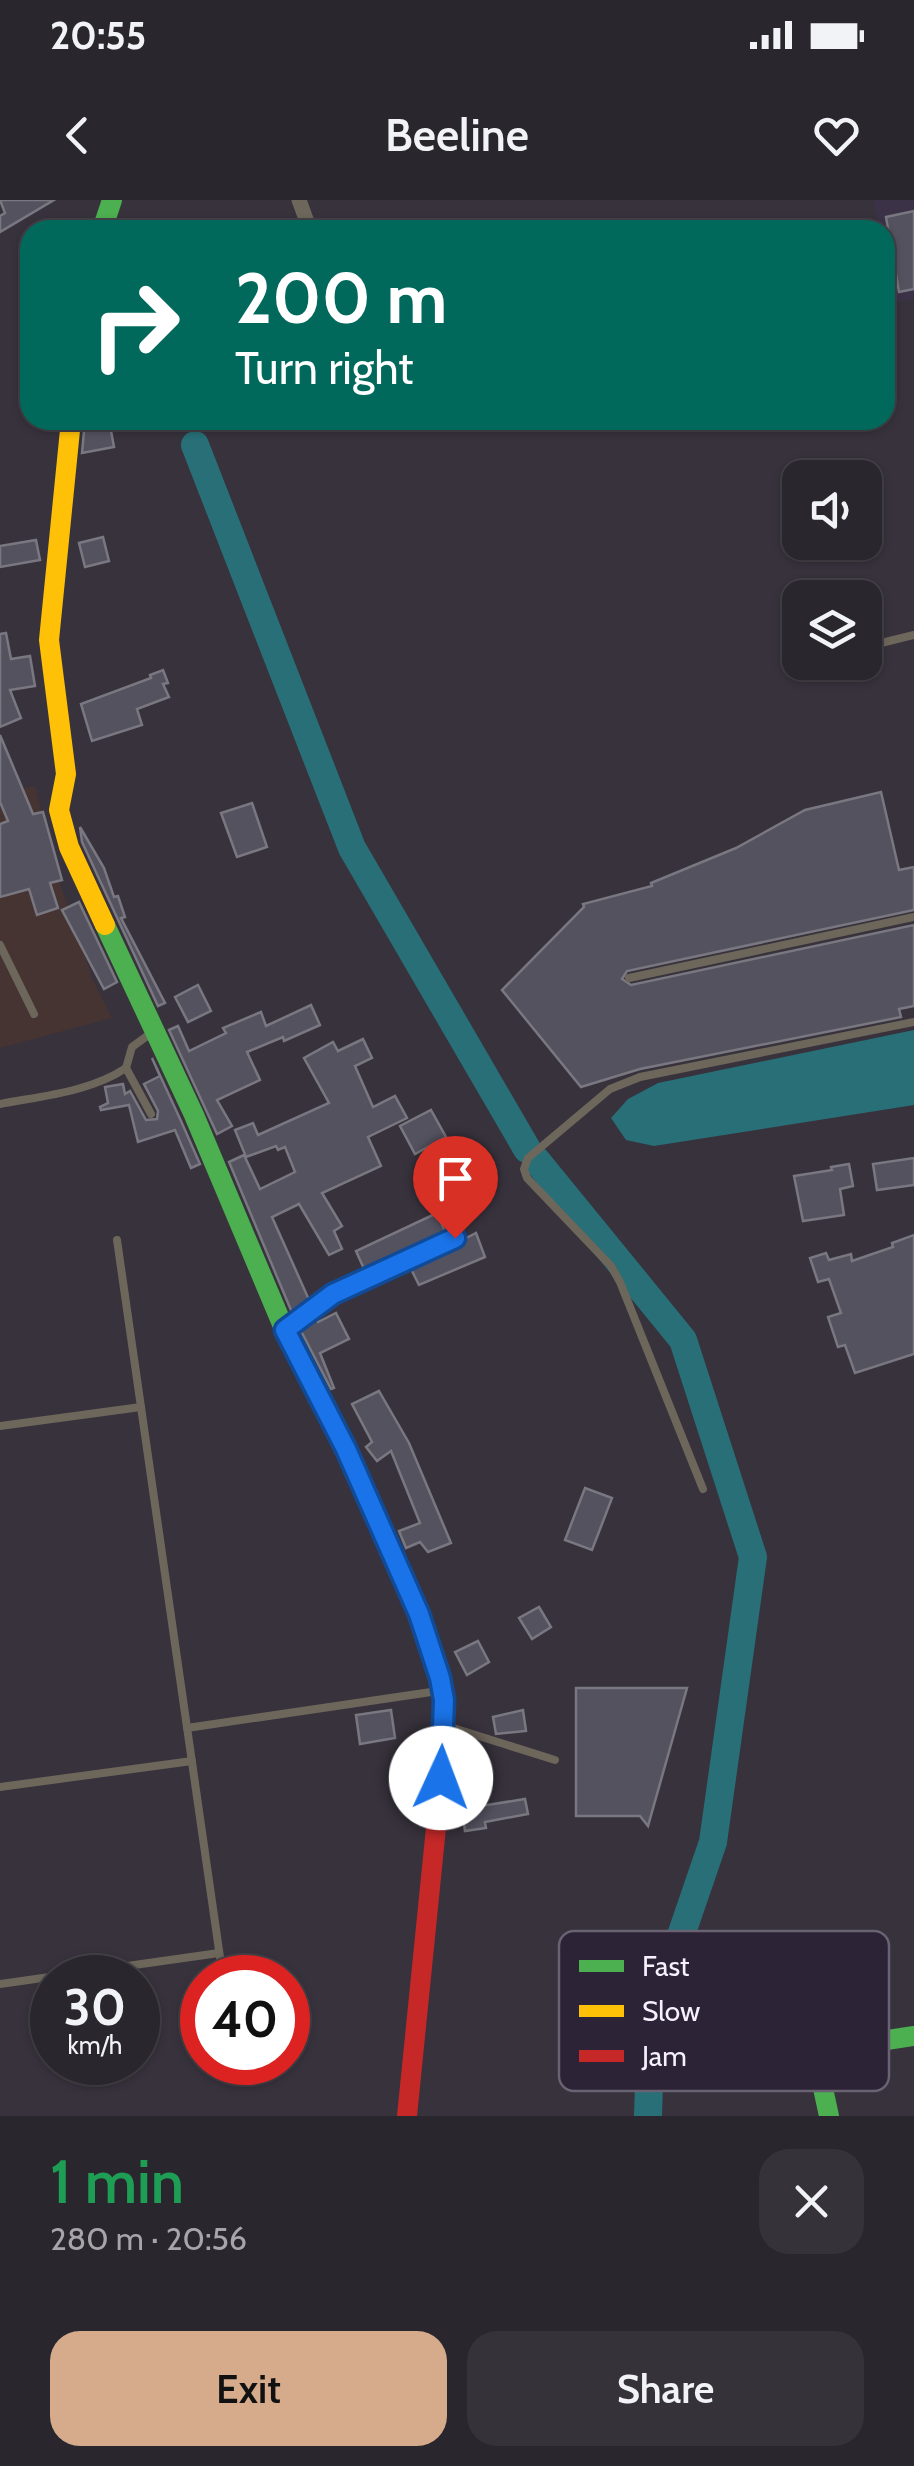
<!DOCTYPE html>
<html lang="en">
<head>
<meta charset="utf-8">
<style>
  :root { --surface:#29262d; --page:#353239; --text:#f1f3f6; --muted:#a5a5aa; --line:#454349; --accent:#d6ab8b }
  body { margin:0; font-family:Cabin,sans-serif; background:var(--page); color:var(--text); height:100vh; display:flex; flex-direction:column; font-size:38px; white-space:nowrap }
  * { box-sizing:border-box; margin:0 }
  p { font-size:32px; color:var(--muted) }
  .icon { flex:none; width:55px; height:55px; fill:none; stroke:currentColor; stroke-width:2; stroke-linecap:round; stroke-linejoin:round }
  .map { position:relative; height:1916px; overflow:hidden }
  .details { display:flex; flex-direction:column; background:var(--surface); flex:1 }
  .details>* { flex:none }
  .hud { position:absolute; left:20px; top:20px; width:875px; height:210px; border-radius:30px; box-shadow:0 2px 8px #0004,0 0 0 2px var(--line); background:#00695c; color:#fff; overflow:hidden }
  .fabs { position:absolute; left:782px; top:260px; display:grid; gap:20px }
  .fabs a { display:grid; place-items:center; width:100px; height:100px; border-radius:20px; background:var(--surface); box-shadow:0 2px 8px #0004,0 0 0 2px var(--line); font-size:50px }
  .speed { position:absolute; left:30px; top:1755px; display:flex; gap:20px; font-size:50px; font-weight:700; text-align:center }
  .speed>* { display:grid; place-content:center; width:130px; height:130px; border-radius:50%; background:var(--surface); box-shadow:0 2px 8px #0004,0 0 0 2px var(--line); line-height:1 }
  .speed small { font-size:25px; font-weight:400 }
  .speed .limit { border:15px solid #d22; background:#fff; color:#111 }
  .pin { position:absolute; display:grid; place-items:center; width:85px; height:85px; color:#fff; margin:-102px -42px; border-radius:50% 50% 50% 0; rotate:-45deg; box-shadow:0 0 10px #0007 }
  .pin .icon { rotate:45deg }
  .me { position:absolute; width:110px; margin:-55px; rotate:2deg; stroke-linejoin:round; filter:drop-shadow(0 0 8px #0008) }
  .turn { display:flex; align-items:center; gap:35px; height:210px; padding:0 50px; font-size:45px }
  .turn .icon { width:130px; height:130px; stroke-width:2.5 }
  .turn b { display:block; font-size:70px; line-height:85px }
  .round { display:grid; place-items:center; flex:none; width:105px; height:105px; border-radius:30px; background:var(--page) }
  .headline { display:flex; align-items:center; justify-content:space-between; height:170px; padding:0 50px }
  h1 { font-size:60px; font-weight:600; line-height:75px; color:#1e9e55 }
  .button { display:flex; gap:20px; margin-top:auto; padding:20px 50px }
  .button a { flex:1; height:115px; border-radius:30px; background:var(--accent); color:#111; font-size:40px; font-weight:600; line-height:115px; text-align:center }
  .button a+a { background:var(--page); color:var(--text) }
  .status { display:flex; justify-content:space-between; align-items:center; height:70px; padding:0 50px; background:var(--surface); direction:ltr }
  .status svg { height:28px; fill:currentColor }
  header { display:flex; justify-content:space-between; align-items:center; height:130px; padding:0 50px; background:var(--surface); font-size:45px; font-weight:600 }
  .map>svg:first-child { display:block }
  .built { fill:#3c3248 }
  .industrial { fill:#463433 }
  .water { fill:#286f78 }
  .lines { fill:none; stroke-linecap:round; stroke-linejoin:round }
  .river { stroke:#286f78; stroke-width:28 }
  .building { fill:#54525f; stroke:#797780; stroke-width:2.5 }
  .lane { stroke:#6d665b; stroke-width:8 }
  .street { stroke:#6d665b; stroke-width:15 }
  .fast { stroke:#4caf50; stroke-width:20 }
  .slow { stroke:#ffc107; stroke-width:20 }
  .jam { stroke:#c62828; stroke-width:20 }
  .route-casing { stroke:#114b97; stroke-width:25 }
  .route { stroke:#1a73e8; stroke-width:18 }
  .key { fill:#2c2436; stroke:#696272; stroke-width:2.5 }
  .key-label { font-size:28px; fill:#f6f1fd }
</style>
</head>
<body>
<div class="status"><b>20:55</b><svg viewBox="0 0 49 12"><path d="M0 12V9h3v3zM5 12V6h3v6zM10 12V3h3v9zM15 12V0h3v12zM26 1h20v11H26zM47 4h2v5h-2z"/></svg></div>
<header><svg class="icon" aria-label="back" viewBox="0 0 24 24"><path d="M15 5l-7 7 7 7"/></svg>Beeline<svg class="icon" aria-label="heart" viewBox="0 0 24 24"><path d="M12 20l-8-8c-3-5 5-10 8-4 3-6 11-1 8 4z"/></svg></header>
<div class="map">
<svg width="914" height="1916" viewBox="0 0 914 1916">
  <rect width="100%" height="100%" fill="#37323c"/>
  <polygon class="built" points="874,0 914,0 914,99 891,103 885,68 885,30 879,30"/>
  <polygon class="industrial" points="35,586 59,680 92,778 112,818 0,848 0,594"/>
  <polygon class="water" points="914,830 914,905 654,946 626,940 611,918 628,899 658,883"/>
  <g class="lines">
    <g class="river">
      <polyline points="195,245 352,648 527,949"/>
      <polyline points="537,961 683,1140 753,1357 713,1642 651,1823 648,1916"/>
    </g>
  </g>
  <g class="building">
    <polygon points="0,0 54,0 0,32 0,16 5,13"/>
    <polygon points="914,11 914,89 899,92 886,17"/>
    <polygon points="85,220 109,220 114,247 82,253"/>
    <polygon points="103,337 109,361 85,367 79,343"/>
    <polygon points="36,340 40,360 0,367 0,346"/>
    <polygon points="6,433 11,459 30,456 35,486 10,490 21,518 0,527 0,434"/>
    <polygon points="163,470 168,483 163,484 169,497 137,509 142,525 92,541 81,504 151,478 150,475"/>
    <polygon points="0,535 33,614 43,612 62,680 50,683 58,708 37,715 29,689 0,697 0,624 8,621 0,602"/>
    <polygon points="881,592 899,670 914,667 914,710 627,771 622,779 631,785 914,725 914,806 899,809 901,817 640,869 581,887 502,790 584,707 583,704 652,686 651,683 736,648 805,610"/>
    <polygon points="252,603 267,647 237,657 221,613"/>
    <polygon points="80,627 104,668 114,697 118,696 125,717 121,718 165,803 158,806 82,642"/>
    <polygon points="79,702 117,782 104,789 62,710"/>
    <polygon points="198,785 211,811 188,822 175,797"/>
    <polygon points="311,805 320,825 284,841 283,837 247,852 260,880 217,900 232,926 217,934 169,830 178,826 189,851 226,833 223,828 261,812 266,826"/>
    <polygon points="363,839 372,858 355,866 373,907 395,896 407,918 368,937 381,966 322,993 342,1026 334,1031 342,1049 329,1055 299,1004 272,1017 310,1102 293,1115 229,962 244,955 260,989 295,972 285,947 278,950 276,946 246,957 235,930 253,923 258,935 329,903 304,858 333,842 338,851"/>
    <polygon points="152,858 181,921 200,964 191,968 175,930 138,942 129,905 101,910 100,907 108,903 105,887 123,884 125,894 130,891 146,920 157,919 158,911 144,884 160,876"/>
    <polygon points="431,910 446,937 415,954 400,926"/>
    <polygon points="914,958 914,985 877,990 873,964"/>
    <polygon points="849,964 853,986 840,989 844,1015 803,1021 794,976 832,970 831,967"/>
    <polygon points="437,1013 446,1034 365,1071 356,1051"/>
    <polygon points="476,1033 485,1057 419,1085 410,1067"/>
    <polygon points="914,1035 914,1154 855,1173 845,1145 838,1147 828,1117 841,1113 829,1079 818,1082 810,1058 826,1053 829,1060 851,1054 852,1061 893,1047 892,1043"/>
    <polygon points="336,1113 349,1139 320,1153 334,1188 331,1189 300,1129 316,1116 318,1122"/>
    <polygon points="379,1191 409,1243 451,1343 428,1352 420,1342 406,1348 399,1331 420,1323 391,1251 377,1261 366,1247 372,1242 352,1204"/>
    <polygon points="585,1288 612,1298 592,1350 565,1340"/>
    <polygon points="539,1407 551,1427 532,1439 519,1418"/>
    <polygon points="478,1441 489,1462 467,1475 455,1452"/>
    <polygon points="576,1488 687,1488 648,1626 640,1616 576,1616"/>
    <polygon points="391,1510 395,1538 360,1544 356,1515"/>
    <polygon points="523,1510 526,1531 496,1534 493,1517"/>
    <polygon points="525,1599 528,1614 485,1622 486,1628 465,1631 462,1609"/>
  </g>
  <g class="lines">
    <g class="lane">
      <polyline points="865,447 914,435"/>
      <polyline points="0,745 34,814"/>
      <polyline points="629,778 914,717"/>
      <polyline points="126,868 151,914"/>
      <path d="M0,904C42,896 90,892 126,868L132,847L154,831"/>
      <polyline points="117,1040 223,1778"/>
      <polyline points="288,1128 333,1094 455,1038"/>
      <polyline points="0,1226 141,1207"/>
      <polyline points="703,1289 620,1082 611,1066 527,978 524,969 528,958 610,889 640,877 914,822"/>
      <polyline points="447,1526 555,1560"/>
      <polyline points="187,1528 438,1491"/>
      <polyline points="0,1587 192,1561"/>
      <polyline points="0,1784 219,1753"/>
    </g>
    <polyline class="street" points="299,0 310,30"/>
    <g class="fast">
      <polyline points="102,30 112,0"/>
      <polyline points="105,725 194,915 285,1131"/>
      <polyline points="829,1916 815,1851 914,1836"/>
    </g>
    <polyline class="slow" points="71,220 49,440 66,574 59,610 69,647 105,725"/>
    <polyline class="jam" points="285,1131 347,1249 384,1331 419,1414 440,1478 443,1500 441,1578 407,1916"/>
  </g>
  <g class="lines">
    <defs>
      <polyline id="route" points="441,1578 444,1500 440,1478 419,1414 346,1249 285,1130 333,1094 455,1038"/>
    </defs>
    <use href="#route" class="route-casing"/>
    <use href="#route" class="route"/>
  </g>
  <rect x="559" y="1731" width="330" height="160" rx="15" class="key"/>
  <rect x="579" y="1760" width="45" height="12" fill="#4caf50"/>
  <rect x="579" y="1805" width="45" height="12" fill="#ffc107"/>
  <rect x="579" y="1850" width="45" height="12" fill="#c62828"/>
  <g class="key-label">
    <text x="642" y="1776">Fast</text>
    <text x="642" y="1821">Slow</text>
    <text x="642" y="1866">Jam</text>
  </g>
</svg>
<div class="fabs">
<a><svg class="icon" aria-label="sound" viewBox="0 0 24 24"><path d="M4 9h4l5-4v14l-5-4H4zM17 9q2 3 0 6"/></svg></a>
<a><svg class="icon" aria-label="layers" viewBox="0 0 24 24"><path d="M12 4l9 5-9 5-9-5zM3 14l9 5 9-5"/></svg></a>
</div>
<div class="speed"><div>30<small>km/h</small></div><div class="limit">40</div></div>
<div class="pin" style="left:455px;top:1038px;background:#d93025"><svg class="icon" aria-label="arrive" viewBox="0 0 24 24"><path d="M6 21V4h12l-3 4 3 4H6"/></svg></div>
<svg class="me" style="left:441px;top:1578px" viewBox="-20 -20 40 40"><circle r="19" fill="#fff"/><path d="M0-13L10 11 0 6-10 11z" fill="#1a73e8"/></svg>
<div class="hud">
<div class="turn"><svg class="icon" aria-label="right" viewBox="0 0 24 24"><path d="M7 20v-9h11M14 6l5 5-5 5"/></svg><div><b>200 m</b>Turn right</div></div>
</div>
</div>
<section class="details">
<div class="headline"><div><h1>1 min</h1><p>280 m · 20:56</p></div><a class="round"><svg class="icon" aria-label="close" viewBox="0 0 24 24"><path d="M6 6l12 12M18 6L6 18"/></svg></a></div>
<div class="button"><a>Exit</a><a>Share</a></div>
</section>
</body>
</html>
